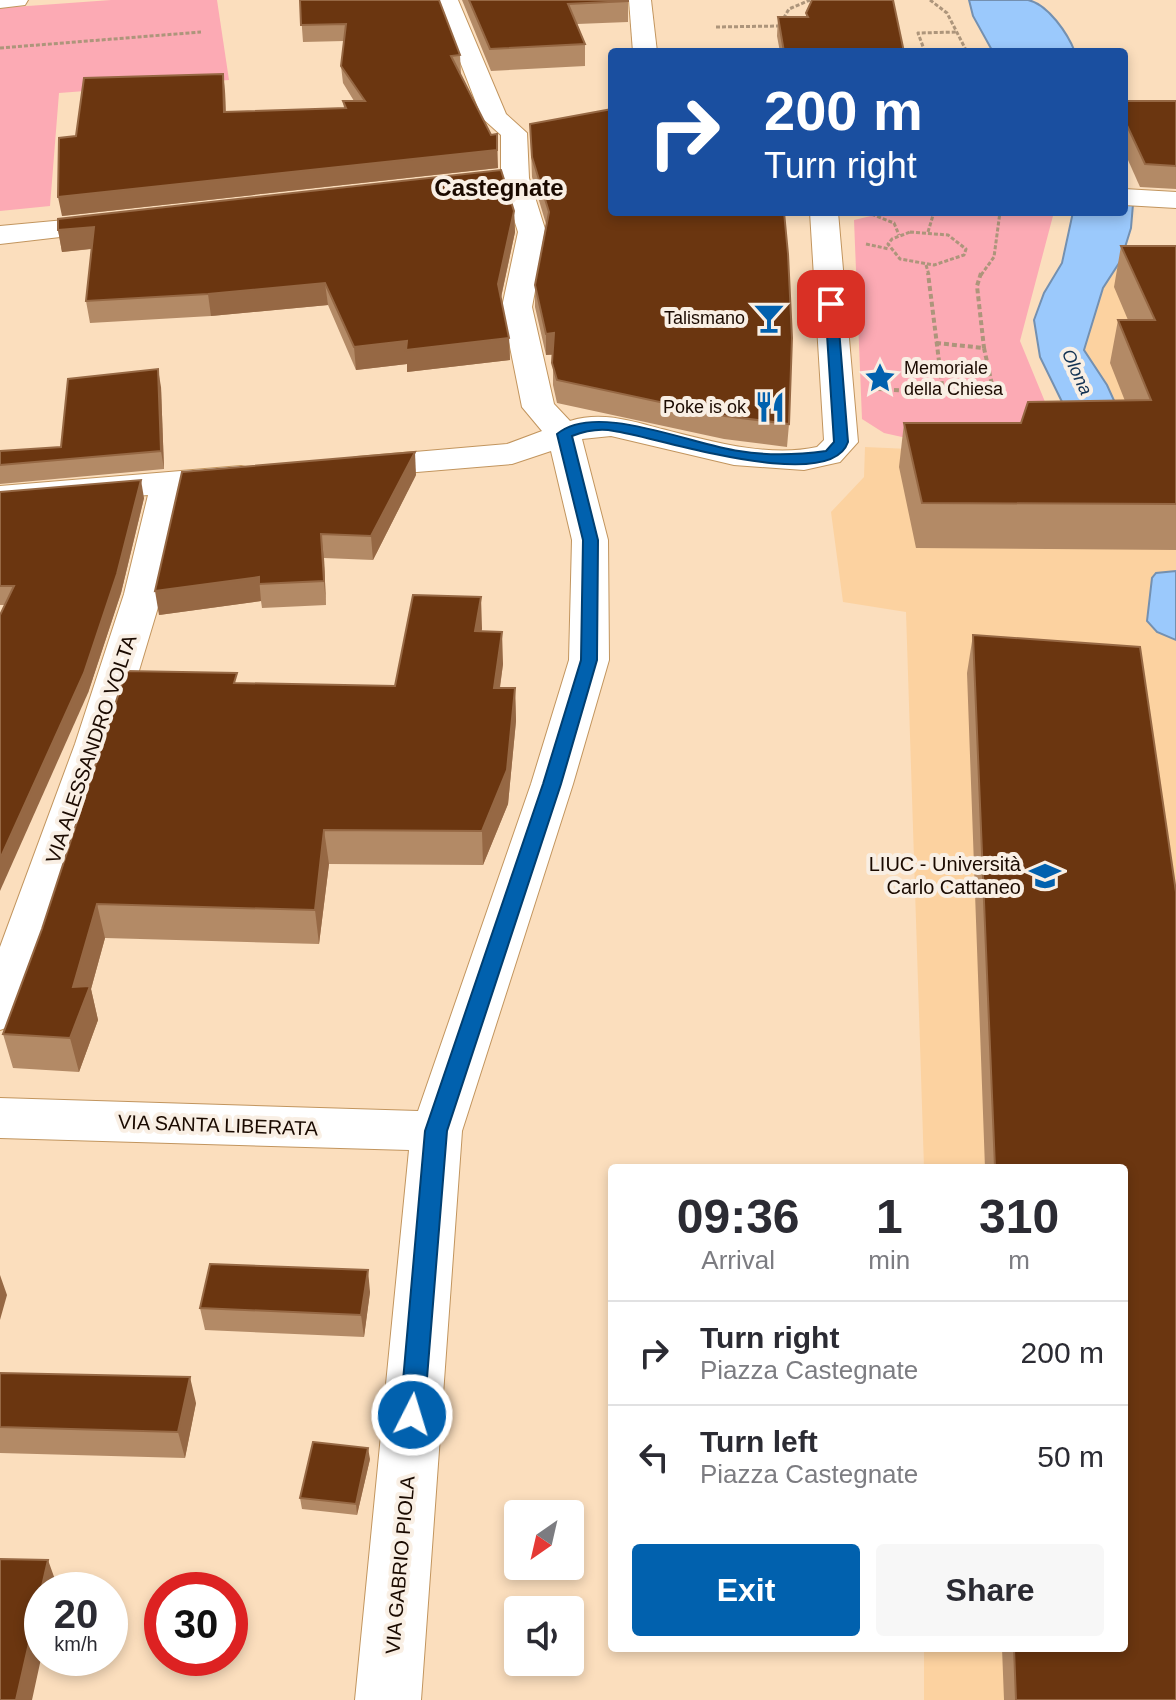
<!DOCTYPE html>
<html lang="en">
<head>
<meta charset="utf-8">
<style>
  :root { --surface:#fff; --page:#f7f7f7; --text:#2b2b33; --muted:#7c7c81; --line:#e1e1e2; --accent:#0161ae }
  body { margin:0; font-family:Helvetica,sans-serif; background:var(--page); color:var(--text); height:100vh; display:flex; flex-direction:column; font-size:30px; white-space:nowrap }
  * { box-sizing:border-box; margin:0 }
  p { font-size:26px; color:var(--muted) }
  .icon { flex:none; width:44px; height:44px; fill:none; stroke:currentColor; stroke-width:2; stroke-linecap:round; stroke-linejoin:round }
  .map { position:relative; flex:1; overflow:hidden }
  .side { position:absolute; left:608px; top:1164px; width:520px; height:488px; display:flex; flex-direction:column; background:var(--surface); border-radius:8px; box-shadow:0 4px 12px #0003 }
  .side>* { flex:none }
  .banner { position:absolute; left:608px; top:48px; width:520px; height:168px; border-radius:8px; box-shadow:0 4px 12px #0003; background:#1a4fa0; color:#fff; overflow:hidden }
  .needle { width:52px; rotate:214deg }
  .controls { position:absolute; left:504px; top:1500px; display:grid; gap:16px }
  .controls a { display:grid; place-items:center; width:80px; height:80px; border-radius:8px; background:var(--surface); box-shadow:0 4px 12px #0003; font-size:40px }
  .speed { position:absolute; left:24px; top:1572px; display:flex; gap:16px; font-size:40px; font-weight:700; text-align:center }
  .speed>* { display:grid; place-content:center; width:104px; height:104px; border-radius:50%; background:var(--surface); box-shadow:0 4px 12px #0003; line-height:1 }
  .speed small { font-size:20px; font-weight:400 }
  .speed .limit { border:12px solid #d22; background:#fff; color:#111 }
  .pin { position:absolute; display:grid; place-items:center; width:68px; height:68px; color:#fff; margin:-34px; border-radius:16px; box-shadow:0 4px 12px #0006 }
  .me { position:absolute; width:88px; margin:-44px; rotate:5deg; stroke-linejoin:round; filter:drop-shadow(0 0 6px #0008) }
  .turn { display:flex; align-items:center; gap:28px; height:168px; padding:0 24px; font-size:36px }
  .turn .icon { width:104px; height:104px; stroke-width:2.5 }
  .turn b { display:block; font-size:56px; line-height:68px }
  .eta { display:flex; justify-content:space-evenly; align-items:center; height:136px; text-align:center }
  .eta b { font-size:48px; font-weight:700; line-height:56px }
  .cta { display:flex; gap:16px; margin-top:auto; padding:16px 24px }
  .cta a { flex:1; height:92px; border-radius:8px; background:var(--accent); color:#fff; font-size:32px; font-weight:700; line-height:92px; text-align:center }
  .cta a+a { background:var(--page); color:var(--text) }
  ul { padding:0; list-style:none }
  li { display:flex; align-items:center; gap:24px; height:104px; padding:0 24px; border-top:2px solid var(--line) }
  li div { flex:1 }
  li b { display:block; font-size:30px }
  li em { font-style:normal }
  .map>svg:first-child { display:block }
  .built { fill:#fcd2a0 }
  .green { fill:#fcaab4 }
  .water { fill:#9bc9fc; stroke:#7490b0; stroke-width:2 }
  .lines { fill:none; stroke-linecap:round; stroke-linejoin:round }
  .street-casing { stroke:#c2955e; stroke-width:2 }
  .path-far1 { stroke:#ad957b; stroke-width:3; stroke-dasharray:4 2; stroke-linecap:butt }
  .path { stroke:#ad957b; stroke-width:4; stroke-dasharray:5 3; stroke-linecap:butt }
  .street { fill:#fff; fill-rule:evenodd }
  .wall { fill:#b38a66 }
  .shaded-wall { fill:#966844 }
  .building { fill:#6b3610; stroke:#966844; stroke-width:2 }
  .route { fill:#0161ae; stroke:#013f71; stroke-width:2 }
  .labels { text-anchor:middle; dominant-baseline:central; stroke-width:8; stroke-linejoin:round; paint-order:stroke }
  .far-poi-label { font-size:18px; fill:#1a0a00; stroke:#f9efe4; text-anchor:end }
  .far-water-label { font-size:18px; font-style:italic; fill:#123253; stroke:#f9efe4 }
  .street-label { font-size:20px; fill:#1a0a00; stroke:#f9efe4 }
  .poi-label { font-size:20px; fill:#1a0a00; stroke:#f9efe4; text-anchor:end }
  .far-district-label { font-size:24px; font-weight:bold; fill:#1a0a00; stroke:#f9efe4 }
</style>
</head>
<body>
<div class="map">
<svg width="1176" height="1700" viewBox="0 0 1176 1700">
  <rect width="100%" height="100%" fill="#fbdebd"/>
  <polygon class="built" points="1176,256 1176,1700 924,1700 924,1648 1124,1648 1124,1168 924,1168 906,612 843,602 831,512 864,477 865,447 998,453 1107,385 1084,350 1103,288 1121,260"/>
  <g class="green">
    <polygon points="111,0 217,0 229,80 59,93 50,206 0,211 0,8"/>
    <polygon points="888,212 1054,212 1020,341 1057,431 902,437 884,433 862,419 854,220"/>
  </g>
  <g class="water">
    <path d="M969,0C987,0 1010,0 1028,0C1048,4 1068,34 1075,52H993L973,16Z"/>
    <polygon points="1124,204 1133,204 1131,228 1121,260 1103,288 1084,350 1107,385 1150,480 1066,410 1040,357 1034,320 1044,293 1062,263 1073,212 1124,212"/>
    <polygon points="1176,571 1176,640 1157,632 1147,621 1152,578 1156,573"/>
  </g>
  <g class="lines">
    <defs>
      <g id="street">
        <polygon points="0,0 28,0 25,5 0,8"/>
        <path d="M436,0H458L506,114L527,133L529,178L546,232L532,307L554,404L570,421C602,411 631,421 662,429C710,441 768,458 817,447L824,440L810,212H838L858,442L840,462L804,470L734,465L611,436L582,439L608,540L609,660L573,784L462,1131L421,1700H355L409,1150L0,1138V1098L418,1111L531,784L569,660L572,540L551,451L512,464L357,477L345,474L340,467L345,460L357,457L507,444L542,431L522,407L502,307L518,232L501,178V135L482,118Z"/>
        <polygon points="629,0 651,0 657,52 633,52"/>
        <polygon points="1124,189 1176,192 1176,208 1124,205"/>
        <polygon points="119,215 129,217 133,223 129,229 0,244 0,226"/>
        <polygon points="241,466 253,469 258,476 253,483 183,491 162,594 117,744 24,1012 17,1024 0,1030 0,947 75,744 124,594 148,495 0,508 0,486"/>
      </g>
    </defs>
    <use href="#street" class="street-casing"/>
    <g class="path-far1">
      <polyline points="930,0 947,13 967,52"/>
      <polyline points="716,27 779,26 789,9 810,0"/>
      <polyline points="0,48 201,32"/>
      <polyline points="925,52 918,33 957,32"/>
      <polyline points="866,212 894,223 899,235"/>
      <polygon points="910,232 948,235 966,249 964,255 934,265 900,259 888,244 892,239"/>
      <polyline points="928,232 934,212"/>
      <polyline points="866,244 889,249"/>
      <polyline points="926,265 929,275"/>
      <polyline points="981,275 994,257 1000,212"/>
    </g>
    <g class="path">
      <polyline points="981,273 977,286 984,348"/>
      <polyline points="936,343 984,348 994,394 943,393"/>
      <polyline points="878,389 943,393 928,273"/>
    </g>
    <use href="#street" class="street"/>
  </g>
  <g class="wall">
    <polygon points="300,0 460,55 461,73 460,73 498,168 62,216 76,136 225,91 226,112 344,108 343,101 354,101 343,83 341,66 344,41 303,42"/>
    <polygon points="462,0 628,0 628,22 577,24 585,44 585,66 491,71"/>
    <polygon points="806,13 904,52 780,52 777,36 778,17 806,17"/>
    <polygon points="1124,101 1176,101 1176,189 1140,187 1124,151"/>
    <polygon points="530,124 789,424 787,447 724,439 557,403 553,385 553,355 546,355 535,307 535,285 546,224 532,177"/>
    <polygon points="514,211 515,232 501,298 509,338 510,360 407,372 407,364 356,370 328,305 211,316 90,323 86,301 92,249 62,252 58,230"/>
    <polygon points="1121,246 1176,246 1176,550 916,548 899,467 904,423 1021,423 1125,401 1110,363 1118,320 1128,320 1114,287"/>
    <polygon points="161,387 164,469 0,484 0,451 61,447"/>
    <polygon points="416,475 373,560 324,558 326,605 262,608 261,601 159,615"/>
    <polygon points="0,492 144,498 121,593 88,693 5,605 0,605"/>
    <polygon points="482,631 503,664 500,688 515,688 516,721 508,804 483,865 329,864 319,944 105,938 91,989 98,1020 79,1072 13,1068 3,1034 239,683 395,686"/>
    <polygon points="973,635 1140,647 1176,892 1176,1700 1004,1700 1002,1648 1124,1648 1124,1168 985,1168 967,673"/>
    <polygon points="370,1292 364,1337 205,1330 200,1308"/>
    <polygon points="0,1373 196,1403 185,1458 0,1453"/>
    <polygon points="370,1459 357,1515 302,1509 300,1498"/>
  </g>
  <g class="shaded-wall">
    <polygon points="223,74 225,91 226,130 224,112"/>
    <polygon points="497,134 498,168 62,216 58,197 497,150"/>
    <polygon points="514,211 515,232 499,306 498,284"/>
    <polygon points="94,227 98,248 62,252 58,230"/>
    <polygon points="325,283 328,305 211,316 208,294"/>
    <polygon points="554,333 554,354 546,355 546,334"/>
    <polygon points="509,338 510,360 407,372 407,364 356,370 354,347 407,341"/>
    <polygon points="158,369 161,387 164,469 161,451"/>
    <polygon points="415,452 416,475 373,560 371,536"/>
    <polygon points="141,480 144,498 121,593 88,693 0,891 0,859"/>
    <polygon points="321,534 324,558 326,605 324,581"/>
    <polygon points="259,577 261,601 159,615 155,591"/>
    <polygon points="481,597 482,629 477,663 475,631"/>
    <polygon points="502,632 503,664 495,721 494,688"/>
    <polygon points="515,688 516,721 508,804 483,865 482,831"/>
    <polygon points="324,830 329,864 319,944 315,910"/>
    <polygon points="97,904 105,938 91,989 98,1020 79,1072 70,1038 73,987"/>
    <polygon points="368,1270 370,1292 364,1337 361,1315"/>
    <polygon points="0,1275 7,1295 0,1320"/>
    <polygon points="190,1377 196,1403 185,1458 178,1432"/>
    <polygon points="368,1448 370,1459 357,1515 356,1504"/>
    <polygon points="48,1560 57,1585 56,1590 42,1590 42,1654 32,1700 16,1700"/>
  </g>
  <g class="building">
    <polygon points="300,0 439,0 460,55 451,56 491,135 497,134 497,150 58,197 59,138 76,136 84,78 223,74 224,112 346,108 343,101 365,101 341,66 346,24 301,25"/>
    <polygon points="469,0 628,0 628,1 568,4 585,44 490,49"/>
    <polygon points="812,0 893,0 904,52 784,52 778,17 808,17 806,13"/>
    <polygon points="1124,101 1176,101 1176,166 1145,164 1124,119"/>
    <polygon points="612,109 612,212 784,212 788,254 792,338 789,424 725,416 557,380 552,363 554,333 546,334 535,285 549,212 532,157 530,124"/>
    <polygon points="501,170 514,211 498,284 509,338 406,350 407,341 354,347 325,283 208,294 86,301 94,227 58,230 58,219"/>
    <polygon points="1121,246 1176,246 1176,504 922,503 904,423 1021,423 1028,402 1151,400 1118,320 1155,320"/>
    <polygon points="158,369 161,451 0,465 0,451 61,447 68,379"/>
    <polygon points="415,452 371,536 321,534 324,581 259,584 259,577 155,591 182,472"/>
    <polygon points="141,480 117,574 84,673 0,859 0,615 14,586 0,586 0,492"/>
    <polygon points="413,595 481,597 475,631 502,632 494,688 515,688 507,770 482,831 324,830 315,910 97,904 73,987 90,986 70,1038 3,1034 42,929 126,671 237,673 234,683 395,686"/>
    <polygon points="973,635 1140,647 1176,892 1176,1700 1016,1700 1014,1648 1124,1648 1124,1168 995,1168"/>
    <polygon points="210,1264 368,1270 361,1315 200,1308"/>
    <polygon points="0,1373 190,1377 178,1432 0,1427"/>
    <polygon points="313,1442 368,1448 356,1504 300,1498"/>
    <polygon points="0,1559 48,1560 16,1700 0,1700"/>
  </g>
  <path class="route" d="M831,301L837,304L848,442C830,496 654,436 614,431C599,428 585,431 572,436L598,540L597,660L561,784L447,1131L424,1415L421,1423L412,1426L403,1423L400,1415L425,1131L543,784L581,660L583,540L557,434C596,401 692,445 739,451C769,456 796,455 826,451L834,442L825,304Z"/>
  <defs>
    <symbol id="bar-bare" viewBox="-9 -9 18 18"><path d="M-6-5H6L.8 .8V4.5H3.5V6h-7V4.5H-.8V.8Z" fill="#0161ae" stroke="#f9efe4" stroke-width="2.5" paint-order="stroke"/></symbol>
    <symbol id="sight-bare" viewBox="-9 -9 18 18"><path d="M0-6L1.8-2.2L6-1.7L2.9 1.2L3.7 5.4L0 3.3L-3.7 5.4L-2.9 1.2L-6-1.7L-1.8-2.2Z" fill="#0161ae" stroke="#f9efe4" stroke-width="2.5" paint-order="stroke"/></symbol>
    <symbol id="restaurant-bare" viewBox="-9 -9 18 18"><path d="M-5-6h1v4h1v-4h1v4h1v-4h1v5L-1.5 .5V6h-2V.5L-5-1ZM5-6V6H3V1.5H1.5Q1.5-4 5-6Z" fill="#0161ae" stroke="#f9efe4" stroke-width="2.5" paint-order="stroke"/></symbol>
    <symbol id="university-bare" viewBox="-9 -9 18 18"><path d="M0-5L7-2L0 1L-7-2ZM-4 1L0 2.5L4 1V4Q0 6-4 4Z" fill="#0161ae" stroke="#f9efe4" stroke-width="2.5" paint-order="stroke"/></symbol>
  </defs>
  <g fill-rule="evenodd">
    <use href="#bar-bare" x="747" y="296" width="44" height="44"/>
    <use href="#sight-bare" x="858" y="356" width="44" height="44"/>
    <use href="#restaurant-bare" x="748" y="385" width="44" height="44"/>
    <use href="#university-bare" x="1023" y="854" width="44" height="44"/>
  </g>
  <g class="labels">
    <g class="far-poi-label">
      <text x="745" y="318">Talismano</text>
      <text x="904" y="368" text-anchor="start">Memoriale<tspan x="904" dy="21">della Chiesa</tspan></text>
      <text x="746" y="407">Poke is ok</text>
    </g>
    <g class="far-water-label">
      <text transform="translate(1077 372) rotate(65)">Olona</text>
    </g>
    <g class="street-label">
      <text transform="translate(91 749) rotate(-71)">VIA ALESSANDRO VOLTA</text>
      <text transform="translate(218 1125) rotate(2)">VIA SANTA LIBERATA</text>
      <text transform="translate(400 1565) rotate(-85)">VIA GABRIO PIOLA</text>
    </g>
    <g class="poi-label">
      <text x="1021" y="864">LIUC - Università<tspan x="1021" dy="23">Carlo Cattaneo</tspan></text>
    </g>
    <g class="far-district-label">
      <text x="499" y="187">Castegnate</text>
    </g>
  </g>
</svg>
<div class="controls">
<a><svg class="needle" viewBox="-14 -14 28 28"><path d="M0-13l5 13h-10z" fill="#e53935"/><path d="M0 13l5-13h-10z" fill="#7c7c81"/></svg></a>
<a><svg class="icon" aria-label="sound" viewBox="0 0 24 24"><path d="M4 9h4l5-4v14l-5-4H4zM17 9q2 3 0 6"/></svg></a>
</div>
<div class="speed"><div>20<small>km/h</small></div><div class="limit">30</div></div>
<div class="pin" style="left:831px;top:304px;background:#d93025"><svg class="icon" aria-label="arrive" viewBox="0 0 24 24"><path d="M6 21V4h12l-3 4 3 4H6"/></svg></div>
<svg class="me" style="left:412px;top:1415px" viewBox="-20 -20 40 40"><circle r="17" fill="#0161ae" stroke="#fff" stroke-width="3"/><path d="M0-11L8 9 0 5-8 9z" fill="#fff"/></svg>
<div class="banner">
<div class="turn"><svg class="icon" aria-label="right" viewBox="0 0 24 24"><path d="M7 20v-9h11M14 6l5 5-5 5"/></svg><div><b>200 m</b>Turn right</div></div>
</div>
<section class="side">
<div class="eta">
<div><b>09:36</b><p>Arrival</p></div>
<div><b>1</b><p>min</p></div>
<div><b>310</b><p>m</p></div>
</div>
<ul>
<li><svg class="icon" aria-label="right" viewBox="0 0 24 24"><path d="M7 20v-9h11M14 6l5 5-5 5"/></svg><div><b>Turn right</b><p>Piazza Castegnate</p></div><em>200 m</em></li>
<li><svg class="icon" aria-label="left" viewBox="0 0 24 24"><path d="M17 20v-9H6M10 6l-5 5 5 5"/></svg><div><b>Turn left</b><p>Piazza Castegnate</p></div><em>50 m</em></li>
</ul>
<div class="cta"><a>Exit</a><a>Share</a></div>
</section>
</div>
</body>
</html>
